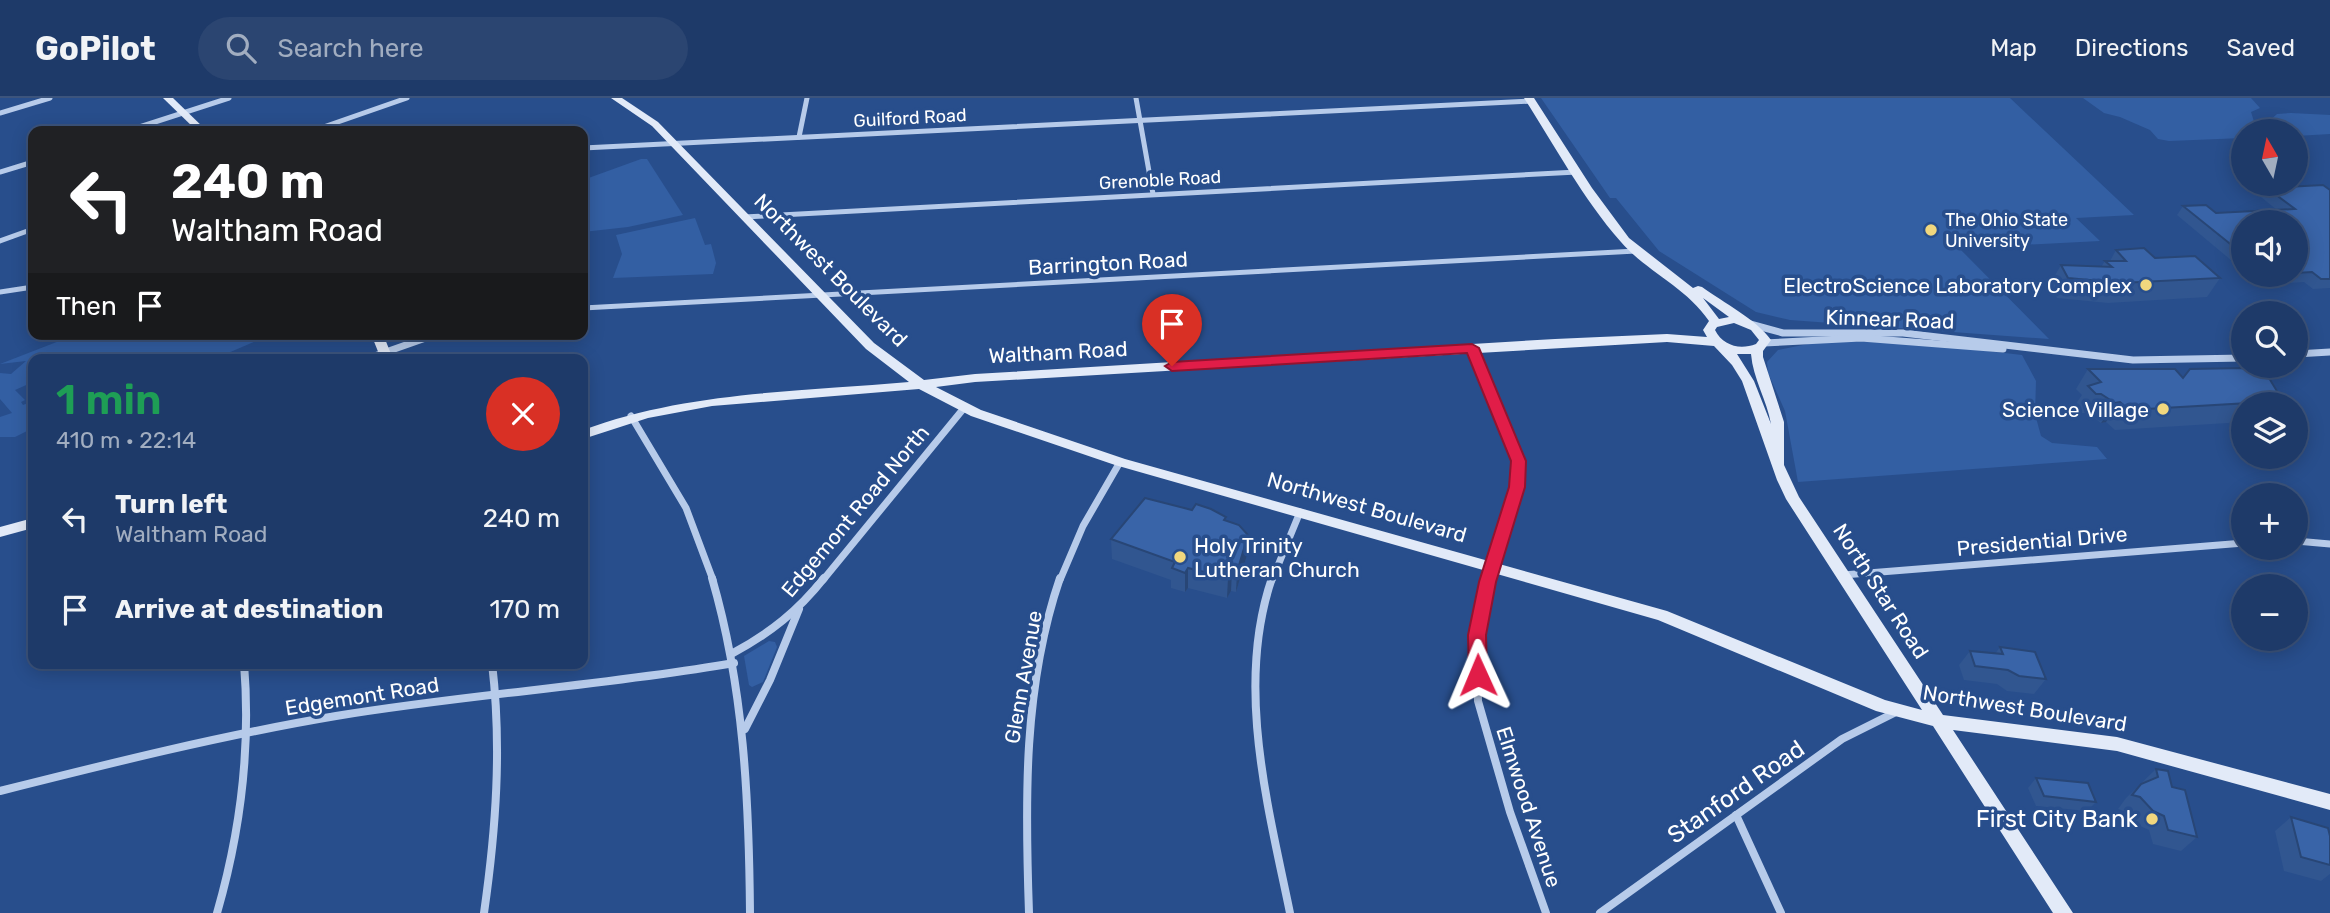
<!DOCTYPE html>
<html lang="en">
<head>
<meta charset="utf-8">
<style>
  :root { --surface:#1e3a69; --page:#2b4571; --text:#f1f3f6; --muted:#a1adc0; --line:#3c547d }
  body { margin:0; font-family:Rubik,sans-serif; background:var(--page); color:var(--text); height:100vh; display:flex; flex-direction:column; font-size:26px; white-space:nowrap }
  * { box-sizing:border-box; margin:0 }
  p { font-size:23px; color:var(--muted) }
  .icon { flex:none; width:38px; height:38px; fill:none; stroke:currentColor; stroke-width:2; stroke-linecap:round; stroke-linejoin:round }
  .map { position:relative; flex:1; overflow:hidden }
  .sheet { position:absolute; left:28px; top:256px; width:560px; height:315px; display:flex; flex-direction:column; background:var(--surface); border-radius:14px; box-shadow:0 4px 18px #0003,0 0 0 2px var(--line) }
  .sheet>* { flex:none }
  .top-card { position:absolute; left:28px; top:28px; width:560px; height:214px; border-radius:14px; box-shadow:0 4px 18px #0003,0 0 0 2px var(--line); background:#202124; color:#fff; overflow:hidden }
  .needle { width:46px; rotate:351deg }
  .tools { position:absolute; left:2231px; top:21px; display:grid; gap:14px }
  .tools a { display:grid; place-items:center; width:77px; height:77px; border-radius:50%; background:var(--surface); box-shadow:0 4px 18px #0003,0 0 0 2px var(--line); font-size:35px }
  .pin { position:absolute; display:grid; place-items:center; width:60px; height:60px; color:#fff; margin:-72px -30px; border-radius:50% 50% 50% 0; rotate:-45deg; box-shadow:0 0 7px #0007 }
  .pin .icon { rotate:45deg }
  .me { position:absolute; width:77px; margin:-38px; rotate:359deg; stroke-linejoin:round; filter:drop-shadow(0 0 5px #0008) }
  .turn { display:flex; align-items:center; gap:24px; height:147px; padding:0 28px; font-size:32px }
  .turn .icon { width:91px; height:91px; stroke-width:2.5 }
  .turn b { display:block; font-size:49px; line-height:60px }
  .then { display:flex; align-items:center; height:66px; padding:0 28px; background:#0003; gap:14px; font-size:26px }
  .round { display:grid; place-items:center; flex:none; width:74px; height:74px; border-radius:37px; background:var(--page) }
  .overview { display:flex; align-items:center; justify-content:space-between; height:119px; padding:0 28px }
  h1 { font-size:42px; font-weight:600; line-height:52px; color:#1e9e55 }
  ul { padding:0; list-style:none }
  li { display:flex; align-items:center; gap:21px; height:91px; padding:0 28px }
  li div { flex:1 }
  li b { display:block; font-size:26px }
  li em { font-style:normal }
  header { display:flex; align-items:center; gap:42px; box-sizing:border-box; height:98px; padding:0 35px; background:var(--surface); border-bottom:2px solid var(--line) }
  header strong { font-size:33px }
  nav { display:flex; gap:38px; margin-inline-start:auto; font-size:24px }
  .search { width:490px; height:63px; background:var(--page); display:flex; align-items:center; gap:18px; box-sizing:border-box; padding:0 24px; border-radius:38px; color:var(--muted); font-size:26px }
  .map>svg:first-child { display:block }
  .green { fill:#335fa3 }
  .lines { fill:none; stroke-linecap:round; stroke-linejoin:round }
  .street-far2 { stroke:#b7cbea; stroke-width:5 }
  .street-far1 { stroke:#b7cbea; stroke-width:7 }
  .street { stroke:#b7cbea; stroke-width:8 }
  .secondary { fill:#e2eaf8; fill-rule:evenodd }
  .wall { fill:#315690 }
  .shaded-wall { fill:#284676 }
  .building { fill:#3964a8; stroke:#284676; stroke-width:2 }
  .route { fill:#e11d48; stroke:#92132f; stroke-width:2 }
  .poi-dot { fill:#f1d77e; stroke:#284e8c; stroke-width:2.5 }
  .labels { text-anchor:middle; dominant-baseline:central; stroke-width:7; stroke-linejoin:round; paint-order:stroke }
  .far-street-label { font-size:18px; fill:#fff; stroke:#284e8c }
  .far-poi-label { font-size:18px; fill:#fff; stroke:#284e8c; text-anchor:start }
  .street-label { font-size:21px; fill:#fff; stroke:#284e8c }
  .poi-label { font-size:21px; fill:#fff; stroke:#284e8c; text-anchor:end }
  .near-street-label { font-size:24px; fill:#fff; stroke:#284e8c }
  .near-poi-label { font-size:24px; fill:#fff; stroke:#284e8c; text-anchor:end }
</style>
</head>
<body>
<header>
<strong>GoPilot</strong>
<div class="search"><svg class="icon" aria-label="search" viewBox="0 0 24 24"><circle cx="10" cy="10" r="6"/><path d="M15 15l6 6"/></svg>Search here</div>
<nav><a>Map</a><a>Directions</a><a>Saved</a></nav>
</header>
<div class="map">
<svg width="2330" height="815" viewBox="0 0 2330 815">
  <rect width="100%" height="100%" fill="#284e8c"/>
  <g class="green">
    <polygon points="1541,0 2010,0 2134,117 2076,120 2100,143 1959,150 2049,241 1790,222 1756,214 1659,153 1616,100 1610,100"/>
    <polygon points="2083,0 2251,0 2260,10 2251,14 2257,33 2244,33 2243,40 2169,43 2158,41 2150,32 2120,19 2104,15"/>
    <polygon points="2291,15 2330,17 2330,36 2296,38 2296,33 2272,33 2266,26 2277,16"/>
    <polygon points="641,61 647,61 683,117 628,129 583,134 583,82"/>
    <polygon points="695,120 705,147 711,146 716,165 713,176 613,180 622,156 616,137"/>
    <polygon points="65,236 272,236 214,261 67,261 64,258 33,261 33,284 15,292 25,302 21,304 23,307 33,303 33,330 15,339 0,339 0,319 12,315 0,301 0,275 11,276 26,263 0,266 67,240"/>
    <polygon points="1823,243 1918,245 2022,257 2036,283 2035,316 2041,338 2052,345 2097,349 2107,361 1798,384 1785,313 1768,275 1767,264 1778,252"/>
    <polygon points="769,543 775,544 777,549 763,584 752,589 749,587 744,558"/>
  </g>
  <g class="lines">
    <g class="street-far2">
      <polyline points="1136,0 1153,96"/>
      <polyline points="0,15 50,0"/>
      <polyline points="127,33 229,0"/>
      <polyline points="312,33 407,0"/>
      <polyline points="799,39 807,0"/>
      <polyline points="583,50 1532,3"/>
      <polyline points="0,74 33,64"/>
      <polyline points="744,119 1577,74"/>
      <polyline points="0,143 33,131"/>
      <polyline points="0,194 33,189"/>
      <polyline points="583,210 1636,153"/>
    </g>
    <g class="street-far1">
      <polyline points="1750,226 1783,235 1903,235 2133,262 2244,260"/>
      <polyline points="1764,245 1861,240 2003,251"/>
      <polyline points="1472,250 1518,363 1517,389 1489,482"/>
      <polyline points="2296,256 2330,254"/>
      <polyline points="366,261 437,236"/>
      <polyline points="631,318 686,410 713,482"/>
      <polyline points="2296,443 2330,446"/>
      <polyline points="1843,477 2244,445"/>
      <polyline points="823,482 964,310"/>
      <polyline points="1060,482 1083,428 1120,364"/>
      <polyline points="1272,482 1300,414"/>
    </g>
    <g class="street">
      <path d="M712,480C744,590 749,701 750,815"/>
      <path d="M1272,480C1235,587 1268,708 1290,815"/>
      <polyline points="1489,480 1477,537 1478,603 1510,714 1546,815"/>
      <path d="M733,555C770,535 798,513 824,480"/>
      <polyline points="745,631 770,582 799,511"/>
      <path d="M0,693C111,665 223,637 336,618C468,596 602,588 734,565"/>
      <polyline points="1736,717 1781,815"/>
      <path d="M217,815C241,732 251,651 244,565"/>
      <path d="M484,815C496,731 502,649 492,565"/>
      <path d="M1029,815C1025,703 1023,588 1060,480"/>
      <polyline points="1600,815 1842,641 1898,613"/>
    </g>
    <g class="secondary">
      <polygon points="163,0 173,0 207,33 197,33"/>
      <path d="M611,0H622L658,24L874,245L924,282L975,276L1555,241L1667,236L1707,239L1703,232L1709,223C1686,189 1647,174 1621,144C1583,101 1555,48 1524,0H1534L1592,90L1629,140L1693,190L1698,188L1702,189C1724,205 1756,221 1771,242L1763,253V259L1784,324V367L1799,399L1943,617L2117,639L2330,696V712L2117,653L1953,632L2073,815H2053L1933,628L1876,613L1658,522L1115,367L971,318L919,291L712,308L648,320L583,341V332C688,293 799,294 909,284L866,251L652,28ZM1703,200L1729,219L1719,221ZM1734,225L1751,232L1759,242L1756,246C1740,252 1723,248 1715,232L1717,229ZM1667,244L1714,248L1732,267L1742,283L1777,382L1786,401L1922,612L1885,602L1667,513L1125,361L981,312L936,289L975,284ZM1737,256H1751C1753,281 1767,302 1771,326L1754,283Z"/>
      <polygon points="371,236 383,236 393,261 381,261"/>
      <polygon points="33,420 33,430 0,439 0,429"/>
    </g>
  </g>
  <g class="wall">
    <polygon points="2267,90 2330,92 2330,190 2313,191 2304,184 2260,187 2249,177 2296,177 2296,124 2244,124 2244,173 2177,117 2183,108 2216,115 2277,112 2261,99"/>
    <polygon points="2116,152 2155,160 2220,180 2207,199 2108,205 2057,200 2050,186 2061,167 2101,169 2105,163 2110,163"/>
    <polygon points="2088,271 2183,280 2283,303 2280,306 2244,306 2244,324 2115,332 2106,324 2101,325 2088,315 2082,315 2075,307 2082,297 2076,291"/>
    <polygon points="1192,412 1226,419 1226,422 1248,437 1247,457 1236,494 1231,493 1227,500 1188,490 1185,494 1171,490 1171,482 1112,461 1111,441"/>
    <polygon points="2000,549 2046,581 2034,596 2007,593 1997,586 1964,582 1959,567 1970,553 1995,556"/>
    <polygon points="2156,671 2172,689 2197,739 2181,753 2153,746 2149,732 2138,727 2126,714 2118,711 2126,700"/>
    <polygon points="2036,680 2096,704 2087,713 2036,708 2028,690"/>
    <polygon points="2291,719 2330,738 2330,776 2321,783 2284,773 2275,733"/>
  </g>
  <g class="shaded-wall">
    <polygon points="2120,304 2106,324 2101,325 2115,305"/>
    <polygon points="1248,437 1247,457 1236,494 1237,474"/>
    <polygon points="1188,470 1188,490 1185,494 1185,475"/>
    <polygon points="1232,473 1231,493 1227,500 1228,480"/>
  </g>
  <g class="building">
    <polygon points="2323,87 2330,92 2330,181 2321,181 2312,174 2296,175 2296,124 2244,124 2244,157 2183,108 2206,107 2216,115 2295,111 2267,90"/>
    <polygon points="2144,150 2155,160 2195,158 2220,180 2121,185 2068,180 2061,167 2112,169 2105,163 2126,163 2116,152"/>
    <polygon points="2244,270 2269,280 2283,303 2129,312 2120,304 2115,305 2101,296 2096,296 2088,288 2101,284 2088,271 2175,271 2183,280 2190,271"/>
    <polygon points="1145,400 1192,412 1196,406 1211,411 1226,419 1224,422 1239,427 1248,437 1237,474 1232,473 1228,480 1188,470 1185,475 1172,470 1175,464 1111,441"/>
    <polygon points="2000,549 2035,554 2046,581 2019,578 2008,572 1975,568 1970,553 2003,556"/>
    <polygon points="2156,671 2168,673 2172,689 2185,692 2197,739 2168,732 2164,718 2153,713 2140,699 2132,697 2141,686 2158,679"/>
    <polygon points="2036,680 2088,685 2096,704 2044,698"/>
    <polygon points="2291,719 2328,730 2330,738 2330,767 2301,759"/>
  </g>
  <polygon class="route" points="1472,246 1479,250 1526,363 1525,389 1496,484 1486,537 1487,577 1478,584 1469,577 1468,537 1479,484 1509,389 1511,363 1467,255 1172,273 1165,268 1172,264"/>
  <g class="poi-dot">
    <circle cx="1931" cy="132" r="7"/>
    <circle cx="2146" cy="187" r="7"/>
    <circle cx="2163" cy="311" r="7"/>
    <circle cx="1180" cy="459" r="7"/>
    <circle cx="2152" cy="721" r="7"/>
  </g>
  <g class="labels">
    <g class="far-street-label">
      <text transform="translate(910 20) rotate(-3)">Guilford Road</text>
      <text transform="translate(1160 82) rotate(-3)">Grenoble Road</text>
    </g>
    <g class="far-poi-label">
      <text x="1945" y="122">The Ohio State<tspan x="1945" dy="21">University</tspan></text>
    </g>
    <g class="street-label">
      <text transform="translate(1108 165) rotate(-3)">Barrington Road</text>
      <text transform="translate(831 172) rotate(45)">Northwest Boulevard</text>
      <text transform="translate(1890 221) rotate(2)">Kinnear Road</text>
      <text transform="translate(1058 254) rotate(-3)">Waltham Road</text>
      <text transform="translate(1367 409) rotate(16)">Northwest Boulevard</text>
      <text transform="translate(855 413) rotate(-50)">Edgemont Road North</text>
      <text transform="translate(2042 443) rotate(-5)">Presidential Drive</text>
      <text transform="translate(1881 493) rotate(57)">North Star Road</text>
      <text transform="translate(1023 579) rotate(-80)">Glenn Avenue</text>
      <text transform="translate(362 598) rotate(-9)">Edgemont Road</text>
      <text transform="translate(2025 610) rotate(9)">Northwest Boulevard</text>
      <text transform="translate(1529 709) rotate(72)">Elmwood Avenue</text>
    </g>
    <g class="poi-label">
      <text x="2132" y="187">ElectroScience Laboratory Complex</text>
      <text x="2149" y="311">Science Village</text>
      <text x="1194" y="447" text-anchor="start">Holy Trinity<tspan x="1194" dy="24">Lutheran Church</tspan></text>
    </g>
    <g class="near-street-label">
      <text transform="translate(1736 694) rotate(-35)">Stanford Road</text>
    </g>
    <g class="near-poi-label">
      <text x="2138" y="721">First City Bank</text>
    </g>
  </g>
</svg>
<div class="tools">
<a><svg class="needle" viewBox="-14 -14 28 28"><path d="M0-13l5 13h-10z" fill="#e53935"/><path d="M0 13l5-13h-10z" fill="#a1adc0"/></svg></a>
<a><svg class="icon" aria-label="sound" viewBox="0 0 24 24"><path d="M4 9h4l5-4v14l-5-4H4zM17 9q2 3 0 6"/></svg></a>
<a><svg class="icon" aria-label="search" viewBox="0 0 24 24"><circle cx="10" cy="10" r="6"/><path d="M15 15l6 6"/></svg></a>
<a><svg class="icon" aria-label="layers" viewBox="0 0 24 24"><path d="M12 4l9 5-9 5-9-5zM3 14l9 5 9-5"/></svg></a>
<a>+</a>
<a>−</a>
</div>
<div class="pin" style="left:1172px;top:268px;background:#d93025"><svg class="icon" aria-label="arrive" viewBox="0 0 24 24"><path d="M6 21V4h12l-3 4 3 4H6"/></svg></div>
<svg class="me" style="left:1478px;top:577px" viewBox="-20 -20 40 40"><path d="M0-17L14 15 0 8-14 15z" fill="#e11d48" stroke="#fff" stroke-width="4"/></svg>
<div class="top-card">
<div class="turn"><svg class="icon" aria-label="left" viewBox="0 0 24 24"><path d="M17 20v-9H6M10 6l-5 5 5 5"/></svg><div><b>240 m</b>Waltham Road</div></div>
<div class="then">Then<svg class="icon" aria-label="arrive" viewBox="0 0 24 24"><path d="M6 21V4h12l-3 4 3 4H6"/></svg></div>
</div>
<section class="sheet">
<div class="overview"><div><h1>1 min</h1><p>410 m · 22:14</p></div><a class="round" style="background:#d93025;color:#fff"><svg class="icon" aria-label="close" viewBox="0 0 24 24"><path d="M6 6l12 12M18 6L6 18"/></svg></a></div>
<ul>
<li><svg class="icon" aria-label="left" viewBox="0 0 24 24"><path d="M17 20v-9H6M10 6l-5 5 5 5"/></svg><div><b>Turn left</b><p>Waltham Road</p></div><em>240 m</em></li>
<li><svg class="icon" aria-label="arrive" viewBox="0 0 24 24"><path d="M6 21V4h12l-3 4 3 4H6"/></svg><div><b>Arrive at destination</b></div><em>170 m</em></li>
</ul>
</section>
</div>
</body>
</html>
